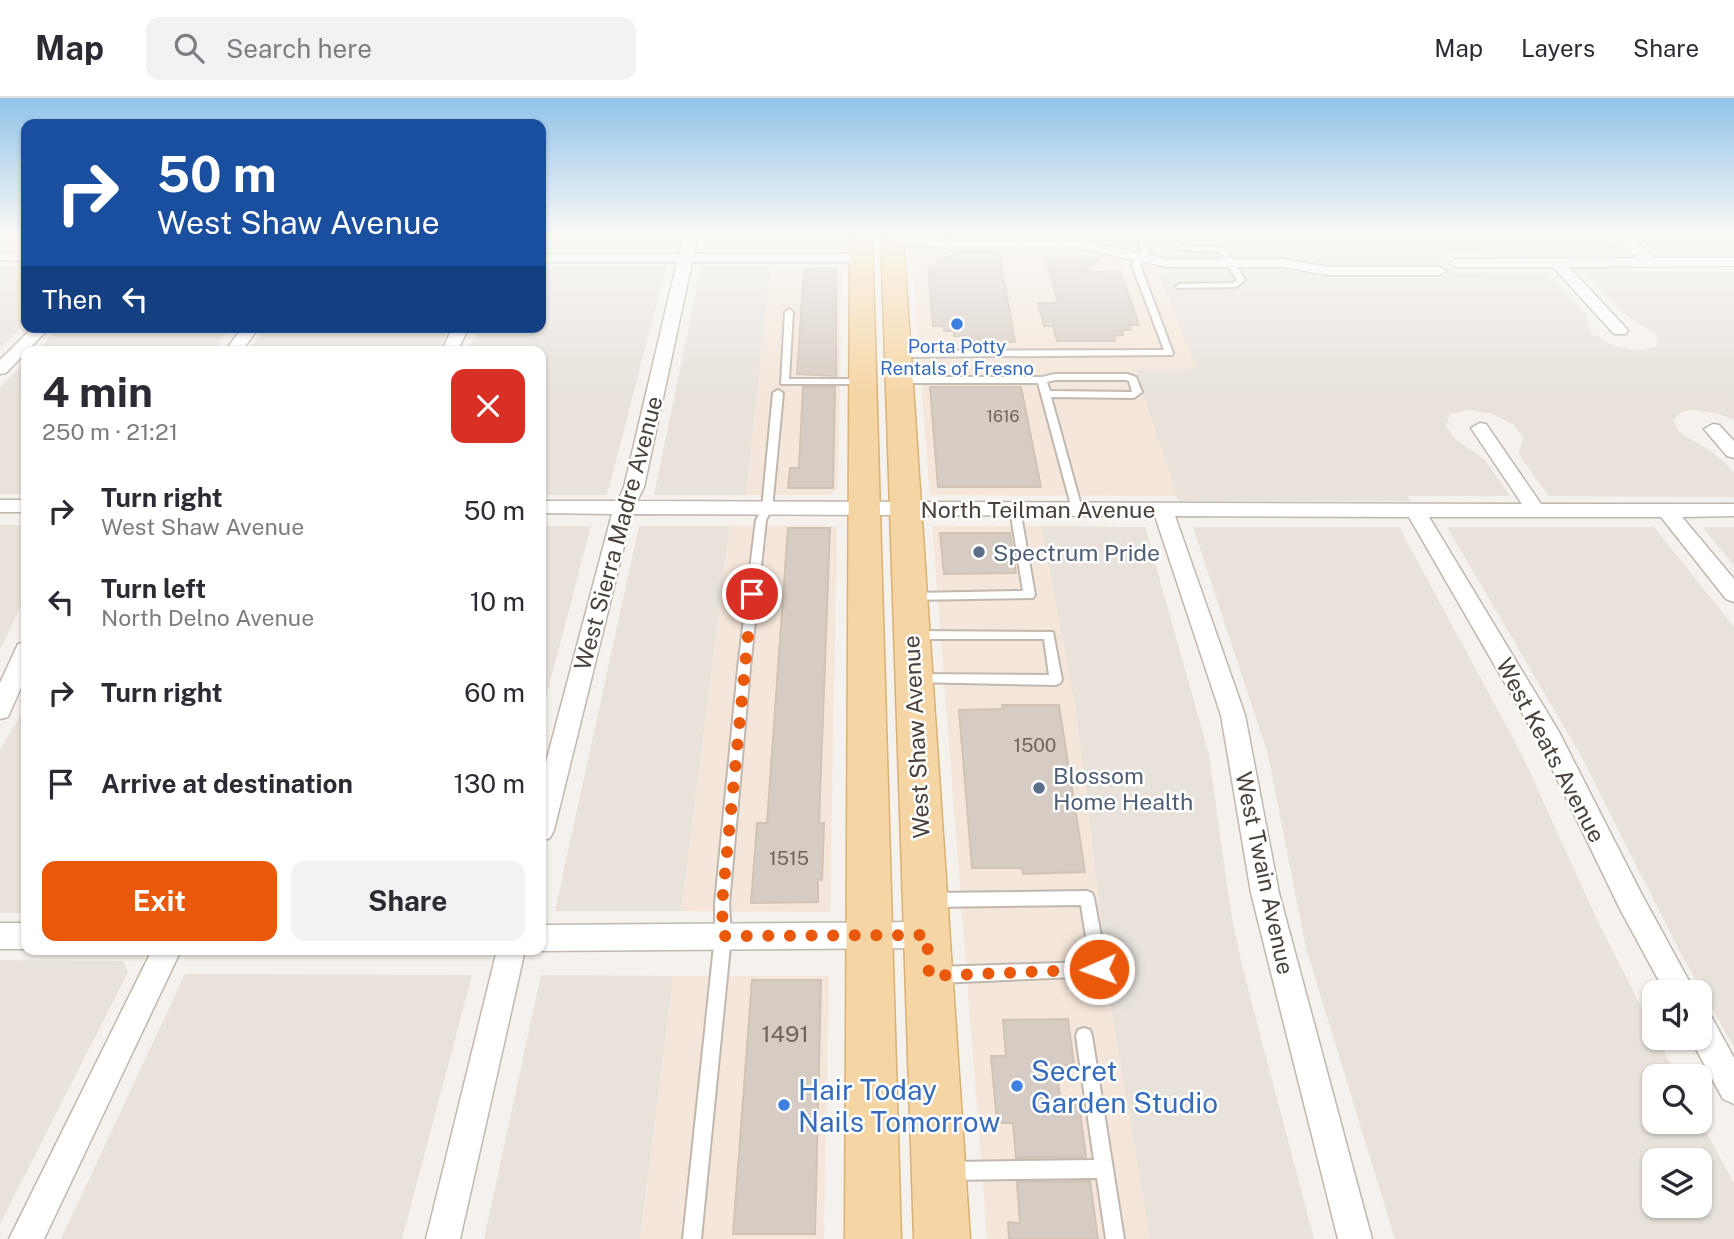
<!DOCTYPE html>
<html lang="en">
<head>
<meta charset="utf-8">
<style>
  :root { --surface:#fff; --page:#f2f2f3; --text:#2b2b33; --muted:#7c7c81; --line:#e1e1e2; --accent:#ea580c }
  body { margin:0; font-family:"Public Sans",sans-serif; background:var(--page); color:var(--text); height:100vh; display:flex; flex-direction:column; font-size:26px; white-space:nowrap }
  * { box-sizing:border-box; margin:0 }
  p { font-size:23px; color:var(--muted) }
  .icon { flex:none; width:38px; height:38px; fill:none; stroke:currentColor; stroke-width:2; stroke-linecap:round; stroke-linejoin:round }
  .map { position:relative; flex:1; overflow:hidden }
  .sheet { position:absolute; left:21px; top:248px; width:525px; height:609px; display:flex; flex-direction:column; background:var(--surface); border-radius:14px; box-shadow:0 2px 5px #0004 }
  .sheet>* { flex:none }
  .hud { position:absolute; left:21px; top:21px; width:525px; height:214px; border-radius:14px; box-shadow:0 2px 5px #0004; background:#1a4fa0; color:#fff; overflow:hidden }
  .buttons { position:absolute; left:1642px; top:882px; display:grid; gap:14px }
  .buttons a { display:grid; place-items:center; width:70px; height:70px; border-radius:14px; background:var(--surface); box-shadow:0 2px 5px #0004; font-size:35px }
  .pin { position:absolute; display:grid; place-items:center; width:60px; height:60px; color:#fff; margin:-30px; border:4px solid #fff; border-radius:50%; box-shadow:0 2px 7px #0007 }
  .me { position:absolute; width:77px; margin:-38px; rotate:268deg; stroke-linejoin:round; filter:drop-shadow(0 0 5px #0008) }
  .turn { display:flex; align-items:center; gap:24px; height:147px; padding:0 21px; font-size:32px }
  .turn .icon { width:91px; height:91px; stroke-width:2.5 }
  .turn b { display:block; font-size:49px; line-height:60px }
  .then { display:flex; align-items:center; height:66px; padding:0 21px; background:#0003; gap:14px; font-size:26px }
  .round { display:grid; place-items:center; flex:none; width:74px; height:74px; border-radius:14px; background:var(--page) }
  .overview { display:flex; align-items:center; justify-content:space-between; height:119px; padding:0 21px }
  h1 { font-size:42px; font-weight:700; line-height:52px }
  .action { display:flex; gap:14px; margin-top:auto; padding:14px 21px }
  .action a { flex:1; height:80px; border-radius:14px; background:var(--accent); color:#fff; font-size:28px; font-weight:700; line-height:80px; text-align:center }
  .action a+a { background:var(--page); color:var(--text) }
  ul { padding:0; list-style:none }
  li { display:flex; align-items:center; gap:21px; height:91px; padding:0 21px }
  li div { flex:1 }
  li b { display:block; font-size:26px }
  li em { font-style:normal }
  header { display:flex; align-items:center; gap:42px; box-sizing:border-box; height:98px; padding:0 35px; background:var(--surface); border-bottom:2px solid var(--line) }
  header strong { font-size:33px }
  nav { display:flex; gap:38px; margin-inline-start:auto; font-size:24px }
  .search { width:490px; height:63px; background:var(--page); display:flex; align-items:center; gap:18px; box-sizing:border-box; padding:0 24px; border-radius:14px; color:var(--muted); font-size:26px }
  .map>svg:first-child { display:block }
  .residential { fill:#e8e2db; fill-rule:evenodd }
  .commercial { fill:#f4e6da }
  .building { fill:#d6ccc3; stroke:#d0c3b6; stroke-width:2 }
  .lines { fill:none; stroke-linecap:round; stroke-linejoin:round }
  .lane-casing { stroke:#c0b8af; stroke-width:4 }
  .street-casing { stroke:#c0b8af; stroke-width:3 }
  .primary-casing { stroke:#dab075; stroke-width:3 }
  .lane { fill:#fff; fill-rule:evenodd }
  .street { fill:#fff; fill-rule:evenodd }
  .primary { fill:#f6d5a4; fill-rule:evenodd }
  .route { stroke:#ea580c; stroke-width:12; stroke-dasharray:0 21.6 }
  .shop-dot { fill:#3f7fe0; stroke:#fff; stroke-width:2.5 }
  .service-dot { fill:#5c6f8a; stroke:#fff; stroke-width:2.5 }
  .labels { text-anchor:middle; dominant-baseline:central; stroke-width:5; stroke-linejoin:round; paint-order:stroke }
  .far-number-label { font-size:16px; fill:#6c645c }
  .far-shop-label { font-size:19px; fill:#366cbe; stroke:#fff }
  .number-label { font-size:19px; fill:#6c645c }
  .street-label { font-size:23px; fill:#49413a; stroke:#fff }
  .service-label { font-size:23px; fill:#4e5e75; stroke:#fff; text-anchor:start }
  .near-number-label { font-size:23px; fill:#6c645c }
  .near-shop-label { font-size:28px; fill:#366cbe; stroke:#fff; text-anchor:start }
</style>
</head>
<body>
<header>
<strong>Map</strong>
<div class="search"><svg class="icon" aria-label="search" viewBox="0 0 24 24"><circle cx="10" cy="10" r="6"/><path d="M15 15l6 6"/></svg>Search here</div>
<nav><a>Map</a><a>Layers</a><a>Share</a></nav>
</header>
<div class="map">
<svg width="1734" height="1141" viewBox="0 0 1734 1141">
  <rect width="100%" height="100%" fill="#f5f1ec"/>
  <g class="residential">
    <polygon points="541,137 674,137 670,152 541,152"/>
    <polygon points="708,137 843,137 842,152 705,152"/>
    <polygon points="1161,137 1601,137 1622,157 1448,155 1438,160 1447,171 1459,175 1547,174 1585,215 1591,235 1616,249 1639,252 1655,249 1658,245 1655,236 1623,215 1583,174 1734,174 1734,322 1719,316 1694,312 1683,313 1673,322 1679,334 1714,355 1734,374 1734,399 1549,398 1523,363 1519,354 1523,340 1514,327 1493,316 1468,312 1450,316 1446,328 1454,340 1485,362 1510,398 1408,398 1410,403 1178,403 1135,271 1158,174 1176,173"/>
    <polygon points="1634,137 1734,137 1734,157 1657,156"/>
    <polygon points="0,168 26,168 26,225 0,250"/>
    <polygon points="541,169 666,169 607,397 541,397 541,254 467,254 479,229 541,229"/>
    <polygon points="701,169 771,169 746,397 654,397"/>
    <polygon points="60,229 231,229 212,254 36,254"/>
    <polygon points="266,229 449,229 437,254 247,254"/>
    <polygon points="26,263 26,396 0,396 0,289"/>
    <polygon points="0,427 26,427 26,497 0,552"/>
    <polygon points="541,428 591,428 541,618"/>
    <polygon points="639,428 730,428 681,813 555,813"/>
    <polygon points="1041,428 1145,429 1209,657 1231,815 1242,868 1314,1141 1150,1141 1112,915 1076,613"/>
    <path d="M1193,429H1399L1521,655L1599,826L1654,934V940H1657L1677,978H1654V1024H1699V1020L1734,1086V1141H1395L1306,850L1268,657ZM1654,1062H1699V1108H1654Z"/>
    <polygon points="1447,429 1654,429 1734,529 1734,949 1680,854 1580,656"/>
    <polygon points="1702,429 1734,429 1734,467"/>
    <polygon points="26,608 26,815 0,815 0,652"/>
    <polygon points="0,862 123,863 128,874 0,1126"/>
    <polygon points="185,876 472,877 402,1141 61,1141"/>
    <polygon points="541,877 673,878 640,1141 484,1141"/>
  </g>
  <g class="commercial">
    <polygon points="910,137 1160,137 1176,174 1158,175 1197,271 1135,272 1177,398 930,397"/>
    <polygon points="771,169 835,169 842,173 838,390 831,397 746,397"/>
    <polygon points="730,428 833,428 837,431 830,814 681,813"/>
    <polygon points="932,428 1041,428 1076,613 1112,915 1150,1141 987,1141"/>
    <polygon points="673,878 829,878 824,1141 640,1141"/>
  </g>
  <g class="building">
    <polygon points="953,154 999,154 1015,244 966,244 965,238 954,238 954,233 944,233 944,228 933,228 928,168 938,168 937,163 945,163 945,159 953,158"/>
    <polygon points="1102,160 1084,174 1120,173 1139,227 1129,227 1131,232 1122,232 1123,237 1114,238 1115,243 1057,243 1053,228 1044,228 1038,205 1058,205 1046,161"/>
    <polygon points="836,170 836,278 797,276 804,171"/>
    <polygon points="803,289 835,289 833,390 788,390 790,370 799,370"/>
    <polygon points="930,289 1021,289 1041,389 938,389"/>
    <polygon points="788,430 830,430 819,725 824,725 822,782 818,781 818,804 751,805 757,725 767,725"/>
    <polygon points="940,435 1010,435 1016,475 944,476"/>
    <polygon points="1002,607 1059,607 1085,774 1023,776 1022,770 972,770 959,612 1003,611"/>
    <polygon points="752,882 821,882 815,1136 733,1136"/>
    <polygon points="1068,921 1074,967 1056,967 1061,1007 1079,1007 1086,1059 1016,1060 1013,1025 997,1025 991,958 1006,958 1003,922"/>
    <polygon points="1090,1083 1098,1141 1009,1141 1008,1124 1020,1125 1017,1084"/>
  </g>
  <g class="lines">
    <defs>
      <g id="lane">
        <polygon points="1055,137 1063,137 1064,149 1058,149"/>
        <polygon points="1136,137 1144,137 1150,153 1140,167 1173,255 1172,257 897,259 893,256 897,253 1164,252 1132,167 1142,153"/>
        <polygon points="1164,137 1172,137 1183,147 1225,150 1245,182 1236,189 1177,190 1176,188 1180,186 1234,185 1237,182 1219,154 1178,151"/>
        <polygon points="789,211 793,214 789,281 863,281 868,284 866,286 781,286 785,214"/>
        <path d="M1055,276H1127L1136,279L1142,294L1134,300L1051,299L1082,411L1077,414L1072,411L1038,285H898L893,282L898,279H1042ZM1055,282H1126L1129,283L1132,294L1050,293L1047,284Z"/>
        <polygon points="778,292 783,295 772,411 766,422 750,570 729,806 731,838 701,1141 683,1141 715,838 715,806 738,570 756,422 762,411 773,295"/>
        <polygon points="1015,408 1020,411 1035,497 1033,500 909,502 907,499 909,496 913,495 1023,493 1010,411"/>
        <polygon points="915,533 1053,534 1062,582 1060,585 1056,587 913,584 911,581 913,578 917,576 1049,577 1044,541 915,541 909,537"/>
        <polygon points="1087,793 1092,795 1094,800 1107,871 1104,876 1099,878 938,885 933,882 930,877 933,872 938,869 1090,864 1081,807 932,809 927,807 925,802 927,797 932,795"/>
        <polygon points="1084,930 1090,932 1092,938 1124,1141 1106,1141 1097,1080 951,1082 945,1079 942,1073 945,1067 951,1064 1094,1062 1076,938 1078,932"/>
      </g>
      <g id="street">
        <polygon points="684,137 698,137 694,156 862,156 869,160 862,164 692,164 644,389 637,403 1522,406 1471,330 1480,325 1486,326 1541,406 1734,406 1734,418 1682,419 1734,481 1734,504 1726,501 1661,419 1429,419 1559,634 1641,795 1695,894 1665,894 1621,813 1540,646 1409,419 1175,418 1245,617 1279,795 1372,1141 1338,1141 1251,795 1221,617 1155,418 632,416 554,732 550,740 541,743 541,683 612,416 541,415 541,403 618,403 624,389 677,164 541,164 541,156 680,156"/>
        <polygon points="1614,137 1629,137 1654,160 1734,160 1734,168 1569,169 1626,230 1628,233 1626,236 1614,236 1553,169 1456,169 1449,165 1456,161 1637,160"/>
        <polygon points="892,139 929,139 951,143 1084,143 1166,161 1283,161 1328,169 1439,169 1446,173 1439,177 1328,177 1283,169 1166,169 1084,151 951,151 929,147 887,146 885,143"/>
        <polygon points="0,154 26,155 26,163 0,162"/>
        <polygon points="33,229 50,229 6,275 0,276 0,262"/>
        <polygon points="243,229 259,229 241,254 224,254"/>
        <polygon points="453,229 469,229 457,254 441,254"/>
        <polygon points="1713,326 1719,327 1734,343 1734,360 1727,358 1704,331"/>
        <rect x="0" y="402" width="26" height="12"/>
        <polygon points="26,544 26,578 8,619 0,621 0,585 18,546"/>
        <polygon points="927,824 937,828 941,837 937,846 927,850 541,853 538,852 541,852 541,827"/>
        <rect x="0" y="825" width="26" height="26"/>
        <polygon points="152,852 181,852 44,1141 9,1141"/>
        <polygon points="497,852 525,852 460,1141 426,1141"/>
        <polygon points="1699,912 1710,916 1734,960 1734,1006 1723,1001 1690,940 1699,940"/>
      </g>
      <g id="primary">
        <polygon points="850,137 872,137 901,1141 845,1141"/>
        <polygon points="881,137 903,137 970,1141 914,1141"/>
      </g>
    </defs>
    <use href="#lane" class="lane-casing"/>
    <use href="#street" class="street-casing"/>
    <use href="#primary" class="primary-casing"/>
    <use href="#lane" class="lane"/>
    <use href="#street" class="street"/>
    <use href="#primary" class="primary"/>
  </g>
  <linearGradient id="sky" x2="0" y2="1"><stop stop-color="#91c3e9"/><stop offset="0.46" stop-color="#faf9f6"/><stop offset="1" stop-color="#faf9f6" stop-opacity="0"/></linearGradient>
  <rect width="1734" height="297" fill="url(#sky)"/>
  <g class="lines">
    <polyline class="route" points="752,496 722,806 723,838 927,837 929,878 1099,871"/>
  </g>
  <g class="shop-dot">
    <circle cx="957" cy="226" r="7"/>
    <circle cx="1017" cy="988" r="7"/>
    <circle cx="784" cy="1007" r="7"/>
  </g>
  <g class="service-dot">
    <circle cx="979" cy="454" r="7"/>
    <circle cx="1039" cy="690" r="7"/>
  </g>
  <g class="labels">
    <g class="far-number-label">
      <text x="1003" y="318">1616</text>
    </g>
    <g class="far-shop-label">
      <text x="957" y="248">Porta Potty<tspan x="957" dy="22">Rentals of Fresno</tspan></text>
    </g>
    <g class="number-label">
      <text x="1035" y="647">1500</text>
      <text x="789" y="760">1515</text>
    </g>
    <g class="street-label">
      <text x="1038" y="411">North Teilman Avenue</text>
      <text transform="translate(618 435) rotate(-75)">West Sierra Madre Avenue</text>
      <text transform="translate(916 639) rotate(-93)">West Shaw Avenue</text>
      <text transform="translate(1551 652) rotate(62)">West Keats Avenue</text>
      <text transform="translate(1265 775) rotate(78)">West Twain Avenue</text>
    </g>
    <g class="service-label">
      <text x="993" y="454">Spectrum Pride</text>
      <text x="1053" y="677">Blossom<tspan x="1053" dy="26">Home Health</tspan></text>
    </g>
    <g class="near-number-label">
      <text x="785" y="935">1491</text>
    </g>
    <g class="near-shop-label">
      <text x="1031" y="972">Secret<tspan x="1031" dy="32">Garden Studio</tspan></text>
      <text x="798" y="991">Hair Today<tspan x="798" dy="32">Nails Tomorrow</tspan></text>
    </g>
  </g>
</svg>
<div class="buttons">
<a><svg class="icon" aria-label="sound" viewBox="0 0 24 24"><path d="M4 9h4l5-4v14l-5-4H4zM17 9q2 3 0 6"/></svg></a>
<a><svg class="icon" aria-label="search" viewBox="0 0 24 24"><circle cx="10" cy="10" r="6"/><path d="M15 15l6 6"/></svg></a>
<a><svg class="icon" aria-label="layers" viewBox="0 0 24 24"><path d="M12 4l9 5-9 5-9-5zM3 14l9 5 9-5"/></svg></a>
</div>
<div class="pin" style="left:752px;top:496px;background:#d93025"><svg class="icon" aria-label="arrive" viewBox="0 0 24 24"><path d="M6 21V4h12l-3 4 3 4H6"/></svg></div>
<svg class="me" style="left:1099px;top:871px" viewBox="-20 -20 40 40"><circle r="17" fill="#ea580c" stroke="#fff" stroke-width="3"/><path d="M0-11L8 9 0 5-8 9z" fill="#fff"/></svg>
<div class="hud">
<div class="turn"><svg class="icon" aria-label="right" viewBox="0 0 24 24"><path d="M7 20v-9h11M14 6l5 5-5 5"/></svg><div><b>50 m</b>West Shaw Avenue</div></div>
<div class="then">Then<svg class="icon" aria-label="left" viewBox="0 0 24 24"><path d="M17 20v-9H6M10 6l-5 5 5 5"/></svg></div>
</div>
<section class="sheet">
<div class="overview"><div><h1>4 min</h1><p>250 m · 21:21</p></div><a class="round" style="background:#d93025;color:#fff"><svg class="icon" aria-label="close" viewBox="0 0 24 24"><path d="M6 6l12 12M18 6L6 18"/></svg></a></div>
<ul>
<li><svg class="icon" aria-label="right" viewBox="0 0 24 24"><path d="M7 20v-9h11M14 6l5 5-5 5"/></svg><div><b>Turn right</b><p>West Shaw Avenue</p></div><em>50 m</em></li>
<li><svg class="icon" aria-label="left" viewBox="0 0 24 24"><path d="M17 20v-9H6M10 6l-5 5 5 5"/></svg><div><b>Turn left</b><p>North Delno Avenue</p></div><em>10 m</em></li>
<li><svg class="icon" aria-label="right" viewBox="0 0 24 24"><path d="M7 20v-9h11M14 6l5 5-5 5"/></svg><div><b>Turn right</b></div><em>60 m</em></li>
<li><svg class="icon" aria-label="arrive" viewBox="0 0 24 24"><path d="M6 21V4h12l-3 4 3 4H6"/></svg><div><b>Arrive at destination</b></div><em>130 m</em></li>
</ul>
<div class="action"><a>Exit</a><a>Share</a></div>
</section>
</div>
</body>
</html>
